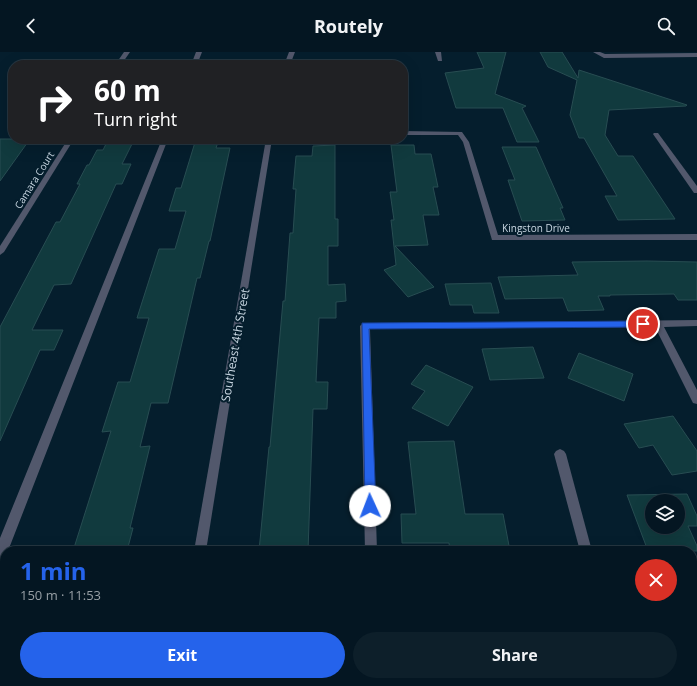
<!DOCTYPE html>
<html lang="en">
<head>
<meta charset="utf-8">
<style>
  :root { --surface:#041622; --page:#0d1f2a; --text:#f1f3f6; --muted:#979fa5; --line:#253540; --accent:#2563eb }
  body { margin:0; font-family:"Open Sans",sans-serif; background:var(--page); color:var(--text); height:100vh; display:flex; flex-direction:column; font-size:15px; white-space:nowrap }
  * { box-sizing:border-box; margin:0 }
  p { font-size:13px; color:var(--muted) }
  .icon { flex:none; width:22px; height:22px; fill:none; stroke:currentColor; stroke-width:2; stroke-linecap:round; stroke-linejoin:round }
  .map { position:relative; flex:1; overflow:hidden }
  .panel { position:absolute; left:0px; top:494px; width:697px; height:140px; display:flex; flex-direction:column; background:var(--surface); border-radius:16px 16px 0 0; box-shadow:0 4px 16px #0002,0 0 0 1px var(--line) }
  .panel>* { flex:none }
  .guide { position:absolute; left:8px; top:8px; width:400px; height:84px; border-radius:16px; box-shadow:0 4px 16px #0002,0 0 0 1px var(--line); background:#202124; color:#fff; overflow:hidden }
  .fabs { position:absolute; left:645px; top:442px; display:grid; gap:8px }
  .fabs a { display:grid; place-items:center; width:40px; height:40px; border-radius:50%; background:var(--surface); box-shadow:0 4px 16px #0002,0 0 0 1px var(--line); font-size:20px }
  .pin { position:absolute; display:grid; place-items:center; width:34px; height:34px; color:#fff; margin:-17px; border:2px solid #fff; border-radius:50%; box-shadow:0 1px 4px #0007 }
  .me { position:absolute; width:44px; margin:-22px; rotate:358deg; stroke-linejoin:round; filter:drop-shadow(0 0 3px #0008) }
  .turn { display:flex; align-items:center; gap:14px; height:84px; padding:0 20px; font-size:18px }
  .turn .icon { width:52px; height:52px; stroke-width:2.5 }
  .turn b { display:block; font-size:28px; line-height:34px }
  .round { display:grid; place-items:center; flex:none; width:42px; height:42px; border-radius:21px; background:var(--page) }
  .headline { display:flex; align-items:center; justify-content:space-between; height:68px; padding:0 20px }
  h1 { font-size:24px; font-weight:700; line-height:30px; color:var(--accent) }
  .cta { display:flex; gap:8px; margin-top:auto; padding:8px 20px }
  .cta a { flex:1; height:46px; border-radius:24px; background:var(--accent); color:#fff; font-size:16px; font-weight:700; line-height:46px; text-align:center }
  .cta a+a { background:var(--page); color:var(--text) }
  header { display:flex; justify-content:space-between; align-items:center; height:52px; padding:0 20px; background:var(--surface); font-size:18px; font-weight:700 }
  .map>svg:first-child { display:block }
  .building { fill:#113a3e; stroke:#284d52; fill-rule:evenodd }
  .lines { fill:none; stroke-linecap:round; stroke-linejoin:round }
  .lane { fill:#52586c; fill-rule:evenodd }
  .street { fill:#52586c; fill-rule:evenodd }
  .route { fill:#2563eb; stroke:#184099 }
  .labels { text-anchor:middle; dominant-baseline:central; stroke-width:4; stroke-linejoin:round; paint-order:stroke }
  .far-street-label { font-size:10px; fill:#c9d7e2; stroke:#051e2d }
  .street-label { font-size:12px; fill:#c9d7e2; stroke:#051e2d }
</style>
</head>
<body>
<header><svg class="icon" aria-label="back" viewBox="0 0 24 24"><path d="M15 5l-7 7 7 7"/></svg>Routely<svg class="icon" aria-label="search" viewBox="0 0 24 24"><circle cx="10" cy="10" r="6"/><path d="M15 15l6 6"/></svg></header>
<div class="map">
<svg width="697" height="634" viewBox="0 0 697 634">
  <rect width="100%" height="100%" fill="#051e2d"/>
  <g class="building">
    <polygon points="477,0 506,0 495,42 526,54 522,56 539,90 517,90 503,56 456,56 445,21 484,16"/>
    <polygon points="540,0 562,0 578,26 579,18 687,53 686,54 609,58 605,83 618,104 633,104 675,167 618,168 605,144 617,144 584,86 579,86 570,63 577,28 548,15"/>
    <polygon points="0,87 30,87 0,129"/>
    <polygon points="196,87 219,87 216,96 230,96 210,189 209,189 200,226 197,226 168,351 151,351 140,395 150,394 130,476 133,476 127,499 73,499 111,379 102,380 118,330 130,330 149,266 137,266 159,197 175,197 186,159 169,159 176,136 181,136"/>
    <polygon points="107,90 133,90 122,112 131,112 122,132 116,132 71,232 54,233 32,278 63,278 54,298 40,298 0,389 0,275 56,170 60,170 80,132 77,132 87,113 89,113 97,98 103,98"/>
    <polygon points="335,93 335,167 338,167 338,194 328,194 328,233 345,232 346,249 336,250 336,266 319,266 316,330 328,330 327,357 313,357 308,499 259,499 269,395 270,395 283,249 285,249 290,181 293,181 296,137 293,137 296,104 312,104 313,94"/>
    <polygon points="391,93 414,93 415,102 431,102 438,135 433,135 439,163 423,163 428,193 395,194 434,235 408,245 384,218 396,213 391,168 394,168 390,140 397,140"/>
    <polygon points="502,95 536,95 563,156 560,156 565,168 522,169 508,128 515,128"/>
    <polygon points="647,209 697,210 697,248 678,248 674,242 610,243 610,244 598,244 604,258 568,259 563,246 505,247 498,225 578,223 572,210"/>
    <polygon points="491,231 499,261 474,261 472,253 450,253 445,232"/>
    <polygon points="533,295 544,326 490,328 482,297"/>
    <polygon points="579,301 633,322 624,349 568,326"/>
    <polygon points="426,313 473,335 448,374 412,356 425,339 411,332"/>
    <polygon points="673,364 697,399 697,419 672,423 653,393 639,396 624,372"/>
    <polygon points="454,389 465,462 503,462 510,499 450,499 449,491 402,491 401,462 416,462 408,390"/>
    <path d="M687,442L697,464V474H688L697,494V499H648L627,443ZM652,449H678V475H652Z"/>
  </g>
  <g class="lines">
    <g class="lane">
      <polygon points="196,0 202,0 197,13 191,13"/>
      <polygon points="162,87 168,87 8,499 5,499 5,506 0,508 0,486"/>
      <polygon points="697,268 697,274 664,275 697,338 697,352 693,351 655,275 370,277 377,499 365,499 360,274 362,272"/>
      <rect x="368" y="629" width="14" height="5"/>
    </g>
    <g class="street">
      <polygon points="124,0 130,0 121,13 115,13"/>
      <polygon points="289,0 295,0 290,13 284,13"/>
      <polygon points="435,0 441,0 442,9 438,9"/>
      <polygon points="593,0 600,0 605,2 697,1 697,5 604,6"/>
      <polygon points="403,79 462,80 469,90 498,183 697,182 697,188 492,188 463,90 458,83 403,83"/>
      <polygon points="654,81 658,81 697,134 697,141 694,141 653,82"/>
      <polygon points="68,87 74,87 4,200 0,203 0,194"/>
      <polygon points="266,87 272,87 206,499 194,499"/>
      <polygon points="560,397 564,399 566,402 592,499 580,499 554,402 556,399"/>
      <polygon points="172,629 186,629 185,634 171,634"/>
      <polygon points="614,629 628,629 630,634 616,634"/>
    </g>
  </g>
  <polygon class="route" points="643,269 648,272 643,275 369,277 376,454 374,458 370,459 366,458 365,454 362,271"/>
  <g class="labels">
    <g class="far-street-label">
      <text transform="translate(34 128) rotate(-58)">Camara Court</text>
      <text x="536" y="176">Kingston Drive</text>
    </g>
    <g class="street-label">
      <text transform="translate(235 293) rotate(-80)">Southeast 4th Street</text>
    </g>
  </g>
</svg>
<div class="fabs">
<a><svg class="icon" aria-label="layers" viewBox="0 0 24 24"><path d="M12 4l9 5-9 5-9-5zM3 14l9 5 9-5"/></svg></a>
</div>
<div class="pin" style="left:643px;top:272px;background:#d93025"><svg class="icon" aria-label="arrive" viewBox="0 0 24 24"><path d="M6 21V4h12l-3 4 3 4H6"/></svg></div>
<svg class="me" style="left:370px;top:454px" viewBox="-20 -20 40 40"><circle r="19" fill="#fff"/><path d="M0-13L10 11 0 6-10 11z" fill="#2563eb"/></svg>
<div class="guide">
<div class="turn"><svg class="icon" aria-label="right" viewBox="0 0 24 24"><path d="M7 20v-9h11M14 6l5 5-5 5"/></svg><div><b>60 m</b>Turn right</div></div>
</div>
<section class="panel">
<div class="headline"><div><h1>1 min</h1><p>150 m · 11:53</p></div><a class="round" style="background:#d93025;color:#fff"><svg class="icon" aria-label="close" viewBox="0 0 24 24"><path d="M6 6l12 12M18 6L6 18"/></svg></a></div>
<div class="cta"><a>Exit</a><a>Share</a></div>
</section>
</div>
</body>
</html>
